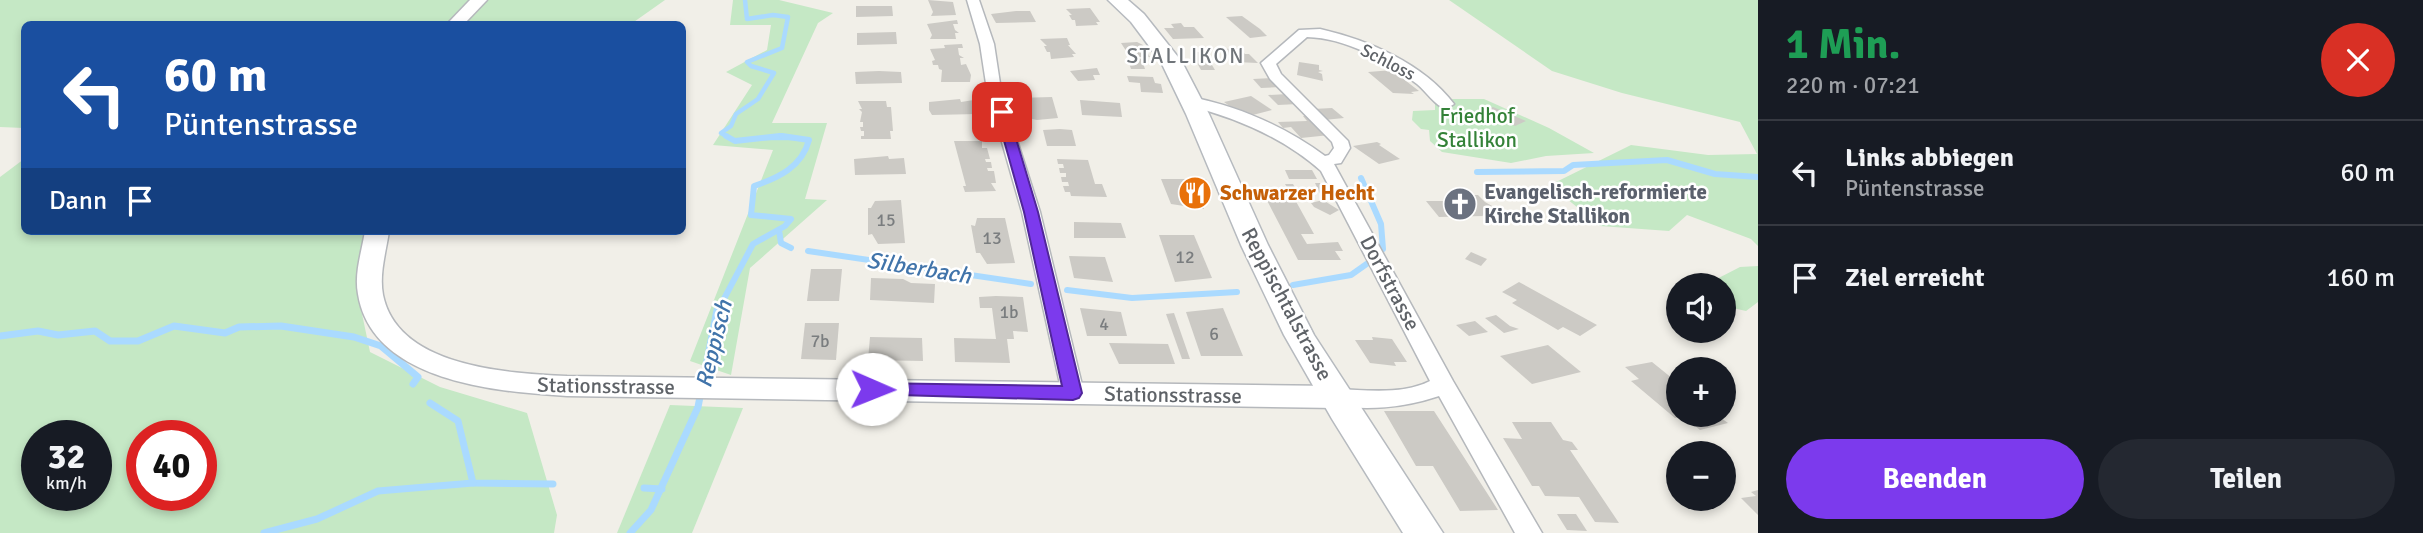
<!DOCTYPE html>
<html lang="de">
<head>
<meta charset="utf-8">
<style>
  :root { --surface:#171b24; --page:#242831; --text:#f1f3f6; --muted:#9ea1a6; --line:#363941; --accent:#7c3aed }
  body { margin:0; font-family:Signika,sans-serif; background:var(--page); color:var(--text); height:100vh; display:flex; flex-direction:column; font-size:26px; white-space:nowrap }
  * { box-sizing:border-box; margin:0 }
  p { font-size:23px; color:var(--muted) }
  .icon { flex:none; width:38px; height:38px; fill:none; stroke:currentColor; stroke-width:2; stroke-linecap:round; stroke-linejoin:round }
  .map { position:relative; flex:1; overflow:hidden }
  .drawer { display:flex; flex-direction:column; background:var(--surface); width:665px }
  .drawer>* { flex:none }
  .hud { position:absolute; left:21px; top:21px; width:665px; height:214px; border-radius:10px; box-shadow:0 4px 10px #0003; background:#1a4fa0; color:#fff; overflow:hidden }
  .buttons { position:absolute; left:1666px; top:273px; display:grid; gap:14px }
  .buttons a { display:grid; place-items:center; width:70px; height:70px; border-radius:50%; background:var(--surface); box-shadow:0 4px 10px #0003; font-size:35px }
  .speed { position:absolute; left:21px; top:420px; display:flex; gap:14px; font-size:35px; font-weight:700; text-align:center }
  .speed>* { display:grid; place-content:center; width:91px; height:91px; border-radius:50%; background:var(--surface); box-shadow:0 4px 10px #0003; line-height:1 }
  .speed small { font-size:18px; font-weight:400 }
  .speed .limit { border:10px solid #d22; background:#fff; color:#111 }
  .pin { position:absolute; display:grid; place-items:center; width:60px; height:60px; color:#fff; margin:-30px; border-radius:14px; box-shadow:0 4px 10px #0006 }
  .me { position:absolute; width:77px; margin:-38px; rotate:91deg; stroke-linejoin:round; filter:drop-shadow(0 0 5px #0008) }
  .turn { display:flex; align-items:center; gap:24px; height:147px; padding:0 28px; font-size:32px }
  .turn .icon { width:91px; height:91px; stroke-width:2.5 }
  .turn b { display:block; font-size:49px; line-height:60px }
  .then { display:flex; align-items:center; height:66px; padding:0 28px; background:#0003; gap:14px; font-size:26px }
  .round { display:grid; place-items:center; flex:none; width:74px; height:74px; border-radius:37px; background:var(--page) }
  .overview { display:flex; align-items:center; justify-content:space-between; height:119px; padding:0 28px }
  h1 { font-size:42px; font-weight:700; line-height:52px; color:#1e9e55 }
  .primary-button { display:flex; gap:14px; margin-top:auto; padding:14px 28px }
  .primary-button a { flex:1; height:80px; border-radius:42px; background:var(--accent); color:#fff; font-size:28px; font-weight:700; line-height:80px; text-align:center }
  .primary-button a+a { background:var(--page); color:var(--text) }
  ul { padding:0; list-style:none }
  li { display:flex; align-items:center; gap:21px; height:105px; padding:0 28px; border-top:2px solid var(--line) }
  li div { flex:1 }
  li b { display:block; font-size:26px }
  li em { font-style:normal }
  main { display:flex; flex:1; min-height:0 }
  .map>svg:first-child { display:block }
  .green { fill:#c5e8c5; fill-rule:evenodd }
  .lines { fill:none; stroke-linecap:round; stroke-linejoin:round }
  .stream-far2 { stroke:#aadaff; stroke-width:4.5 }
  .stream-far1 { stroke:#aadaff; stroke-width:6 }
  .stream { stroke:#aadaff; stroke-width:7 }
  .building { fill:#cccac5 }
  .minor-casing { stroke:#b5b8bc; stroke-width:3 }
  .tertiary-casing { stroke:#b5b8bc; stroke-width:3 }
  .secondary-casing { stroke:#b6babf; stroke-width:3 }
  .minor { fill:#fff; fill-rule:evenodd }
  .tertiary { fill:#fff; fill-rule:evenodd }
  .secondary { fill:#fff; fill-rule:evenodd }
  .route { fill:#7c3aed; stroke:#51269a; stroke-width:2 }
  .labels { text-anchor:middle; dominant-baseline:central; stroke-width:5; stroke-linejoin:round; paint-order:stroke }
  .far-street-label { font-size:18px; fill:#5f6368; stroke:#fff }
  .number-label { font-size:18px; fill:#7a7d7f }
  .far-quarter-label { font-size:21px; letter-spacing:2px; fill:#70757a; stroke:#fff }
  .park-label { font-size:21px; fill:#348238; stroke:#fff }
  .worship-label { font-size:21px; font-weight:bold; fill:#5b616d; stroke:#fff; text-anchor:start }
  .food-label { font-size:21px; font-weight:bold; fill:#c56008; stroke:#fff; text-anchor:start }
  .street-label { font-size:21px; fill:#5f6368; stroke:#fff }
  .water-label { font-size:23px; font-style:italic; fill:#4174aa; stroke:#fff }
</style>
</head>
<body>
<main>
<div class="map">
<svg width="1758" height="533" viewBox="0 0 1758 533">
  <rect width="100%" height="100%" fill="#f1efe8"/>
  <g class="green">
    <polygon points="0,0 665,0 631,24 24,24 24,128 0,127"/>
    <polygon points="733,0 779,0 833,13 818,23 772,123 827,123 805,199 827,200 750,268 731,375 690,361 773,150 713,145 752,85 726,72 767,50 771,25 730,25"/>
    <polygon points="1449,0 1758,0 1758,246 1751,239 1687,215 1669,231 1600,226 1550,185 1631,145 1708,155 1757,154 1740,122 1622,93 1552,71"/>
    <polygon points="1453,99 1484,99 1549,128 1594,153 1546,156 1511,163 1442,152 1430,141 1429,130 1421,129 1412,120 1413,111 1435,110 1435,103"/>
    <path d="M24,159V231H364L357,290L370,352L440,387L527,413L557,515L554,533H0V177ZM37,436H96V495H37ZM142,436H201V495H142Z"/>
    <polygon points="1758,266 1758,302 1746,311 1724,306 1724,285 1705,285 1740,267"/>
    <polygon points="670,405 743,408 692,533 617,533"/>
  </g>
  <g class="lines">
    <g class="stream-far2">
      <polyline points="730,138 721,133 731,126 736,114 758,99 774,73 751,66 747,62 782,48 788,17 773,15 747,19 745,0"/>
      <polyline points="764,138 794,138"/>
    </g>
    <g class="stream-far1">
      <polyline points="726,136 735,141 780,136"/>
      <polyline points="1477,172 1564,171 1573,165 1667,160 1715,174 1758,177"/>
      <polyline points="1361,178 1381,224 1383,249"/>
      <polyline points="779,230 781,243 791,248"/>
      <polyline points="808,251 1031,284"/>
      <polyline points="1293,285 1351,275 1368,263"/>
      <polyline points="1067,290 1132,298 1237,292"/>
      <path d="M717,312L753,244L785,226L791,219L751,215L754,186C778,178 802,167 809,140L782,136"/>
    </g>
    <g class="stream">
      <polyline points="0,336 38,331 58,335 95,331 110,341 138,341 174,326 225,333 239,327 281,326 354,337 381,346 418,377 413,384"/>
      <polyline points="430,403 458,421 473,483 553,484"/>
      <polyline points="644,488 662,489"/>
      <polyline points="264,533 317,519 378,491 473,483"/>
      <polyline points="630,533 651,510 698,407 717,310"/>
    </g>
  </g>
  <g class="building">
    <polygon points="928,0 953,2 956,15 931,16 933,12"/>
    <polygon points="856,6 892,6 893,16 856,17"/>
    <polygon points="1090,8 1100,22 1096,22 1098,25 1076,26 1075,20 1072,20 1069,15 1072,15 1066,9"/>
    <polygon points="1016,11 1030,11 1036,22 996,23 991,14"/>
    <polygon points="1242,16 1260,29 1267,36 1250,38 1226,17"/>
    <polygon points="957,20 958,24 953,24 955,30 959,33 955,33 956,39 930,39 932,35 927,24"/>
    <polygon points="1181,23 1184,27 1194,27 1204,38 1173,39 1164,28 1174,28 1171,24"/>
    <polygon points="896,32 897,44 857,45 857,33"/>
    <polygon points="1067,38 1070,45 1068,45 1076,54 1072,54 1074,57 1051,59 1050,52 1047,52 1044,46 1047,46 1040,39"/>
    <polygon points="1137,42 1143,45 1150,57 1138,57 1142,60 1145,69 1131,69 1128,60 1132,60 1121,43"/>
    <polygon points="962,44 963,48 958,48 959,55 964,58 960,58 961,65 966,64 971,75 970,82 941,82 942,70 939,69 938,65 933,65 932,61 935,60 930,49 945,48 944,45"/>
    <polygon points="1239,48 1245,54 1249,54 1258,63 1235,62 1223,49"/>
    <polygon points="1191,52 1204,52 1215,70 1201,70"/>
    <polygon points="1299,62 1319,65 1319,70 1323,71 1318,72 1322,74 1323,81 1297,75"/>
    <polygon points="1097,68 1100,75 1093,75 1095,80 1078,81 1070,71"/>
    <polygon points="1393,70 1406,81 1419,91 1411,92 1414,94 1393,93 1368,72"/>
    <polygon points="879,71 901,72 902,83 856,84 855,72"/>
    <polygon points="1127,76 1153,77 1155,83 1161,84 1163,93 1141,92 1140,83 1129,82"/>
    <polygon points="1273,78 1281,87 1261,88 1253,79"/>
    <polygon points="1288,94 1298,104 1278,105 1268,95"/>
    <polygon points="1251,96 1272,110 1245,117 1224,102"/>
    <polygon points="1052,97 1058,118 1037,120 1028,118 1024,102 1017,102 1016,98"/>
    <polygon points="960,99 961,102 974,100 978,114 932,115 929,110 929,102"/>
    <polygon points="1080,100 1120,103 1122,117 1082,115"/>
    <polygon points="858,101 886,101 887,107 891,107 893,131 890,131 891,139 861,139 861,136 864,136 864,131 861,131 860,127 863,127 863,122 860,122 862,112 859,109 862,109"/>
    <polygon points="1493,107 1526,121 1515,126 1482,111"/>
    <polygon points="1332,108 1344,118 1324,120 1313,109"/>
    <polygon points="1309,115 1330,135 1301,138 1291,127 1283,128 1278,122 1307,121 1303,116"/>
    <polygon points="1060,129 1072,130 1076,146 1047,146 1043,130"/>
    <polygon points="954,141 982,141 982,148 987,148 990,159 985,159 986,162 991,162 992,168 987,168 988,171 994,171 996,183 991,183 996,191 965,192 963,186 966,186"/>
    <polygon points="1377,142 1381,144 1379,145 1400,159 1379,164 1353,146"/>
    <polygon points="888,156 889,159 904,158 906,174 855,175 854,159"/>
    <polygon points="1057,159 1088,160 1095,184 1102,184 1107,197 1071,196 1070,192 1065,192 1063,186 1069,186 1068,182 1062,182 1061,177 1066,177 1066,173 1060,173 1059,168 1064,168 1063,164 1058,164"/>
    <polygon points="1285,170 1312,170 1317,179 1289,179"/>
    <polygon points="1161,179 1206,179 1212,195 1199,195 1204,209 1171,204"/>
    <polygon points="1315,183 1331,183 1340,201 1323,200 1339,210 1330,215 1314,207 1311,203 1323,200"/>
    <polygon points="1285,184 1293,184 1300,196 1293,196 1314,234 1301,234 1307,244 1338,242 1343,251 1335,251 1341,260 1298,260 1261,189 1288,189"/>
    <polygon points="1463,195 1478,195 1485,202 1501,211 1498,214 1482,215 1484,216 1439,217 1426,201 1469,201"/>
    <polygon points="901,200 905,243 878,244 872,234 868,235 868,208 871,208 875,201"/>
    <polygon points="977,218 1005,218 1015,263 987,264 980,253 976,253 971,225 975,226"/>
    <polygon points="1074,222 1121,223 1126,238 1074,238"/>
    <polygon points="1159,235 1194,235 1212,278 1175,282"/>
    <polygon points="1471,252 1487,259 1481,266 1465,259"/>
    <polygon points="1069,256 1105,257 1113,282 1074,278"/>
    <polygon points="811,269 842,269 839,301 807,301"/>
    <polygon points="871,278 903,279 911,283 935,284 934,303 870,300"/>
    <polygon points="1519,282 1597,325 1580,336 1563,327 1558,330 1512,303 1517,300 1502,292"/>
    <polygon points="996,296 1023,297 1028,332 1013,331 1014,339 1007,339 1010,363 955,362 954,338 996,339 992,308 980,308 979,297"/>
    <polygon points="1080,308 1121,312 1127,336 1087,336"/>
    <polygon points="1223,308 1243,356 1201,356 1186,312"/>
    <polygon points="1174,313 1190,359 1182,359 1166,314"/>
    <polygon points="1496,315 1510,326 1519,329 1504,333 1485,318"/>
    <polygon points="1475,321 1488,332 1469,336 1456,325"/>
    <polygon points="805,323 839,323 836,360 801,359"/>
    <polygon points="870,337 922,338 923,361 868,360"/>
    <polygon points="1372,337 1392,339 1407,362 1394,362 1396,366 1370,363 1355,340 1373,340"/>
    <polygon points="1109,343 1168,344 1175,364 1119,364"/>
    <polygon points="1548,345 1581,372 1532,384 1500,356"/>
    <polygon points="1652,362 1678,383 1678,415 1717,415 1728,423 1700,430 1683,416 1675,418 1631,381 1639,379 1625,367"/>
    <polygon points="1384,411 1434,411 1498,510 1460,511 1433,466 1416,466"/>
    <polygon points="1512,422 1551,422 1563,440 1572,442 1578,450 1570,450 1619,523 1595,522 1579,497 1545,496 1539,486 1532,486 1503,438 1522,439"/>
    <polygon points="1758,490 1758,515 1741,498 1756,496 1751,492"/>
    <polygon points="1557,514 1576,514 1587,531 1567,530"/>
  </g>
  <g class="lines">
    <defs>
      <g id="minor">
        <polygon points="967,0 979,0 994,44 1001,90 1040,212 1084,393 1081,399 1073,401 1065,399 1062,393 1022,212 987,90 980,44"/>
        <path d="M1320,29C1368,40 1423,63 1454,104L1446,109C1435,106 1426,91 1417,84C1387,61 1346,38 1307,37L1276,64L1281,74L1348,141L1350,148L1341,163L1334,164L1453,381L1542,533H1515L1439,396C1406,407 1362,413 1328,403L1325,397L1328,391L1336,389C1367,390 1402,395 1430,381L1321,171C1283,137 1234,117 1186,105L1183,102L1191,97C1238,106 1286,127 1325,156L1329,155L1334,148L1332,142L1270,79L1261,63L1299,30Z"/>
      </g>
      <g id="tertiary">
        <polygon points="470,0 487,0 464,24 447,24"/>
        <path d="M365,231H389C386,252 379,274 383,295C398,368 509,373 567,376L1336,386L1346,390L1350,397L1346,404L1336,408L567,396C498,392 372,382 358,294C354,273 362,251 365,231Z"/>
      </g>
      <polygon id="secondary" points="1108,0 1128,0 1144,14 1182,62 1209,114 1268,245 1314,335 1443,533 1403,533 1332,419 1284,335 1241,245 1186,114 1161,62 1131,22"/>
    </defs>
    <use href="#minor" class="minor-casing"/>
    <use href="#tertiary" class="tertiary-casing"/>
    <use href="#secondary" class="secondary-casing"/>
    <use href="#minor" class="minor"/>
    <use href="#tertiary" class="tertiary"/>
    <use href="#secondary" class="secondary"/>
  </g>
  <polygon class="route" points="1002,108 1008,112 1038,212 1082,393 1079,398 1073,400 865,394 862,389 865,385 872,383 1062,386 1024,212 996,112"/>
  <defs>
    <symbol id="restaurant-disc" viewBox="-11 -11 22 22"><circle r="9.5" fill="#e8710a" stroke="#fff"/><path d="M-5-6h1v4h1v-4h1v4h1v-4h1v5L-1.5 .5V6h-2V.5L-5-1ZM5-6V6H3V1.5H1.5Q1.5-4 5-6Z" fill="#fff"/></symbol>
    <symbol id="church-disc" viewBox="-11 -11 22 22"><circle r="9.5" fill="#6b7280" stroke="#fff"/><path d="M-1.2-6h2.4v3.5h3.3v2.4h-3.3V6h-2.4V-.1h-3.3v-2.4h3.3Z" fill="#fff"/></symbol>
  </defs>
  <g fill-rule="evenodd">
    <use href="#restaurant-disc" x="1176" y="174" width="38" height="38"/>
    <use href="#church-disc" x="1441" y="185" width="38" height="38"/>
  </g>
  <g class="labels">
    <g class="far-street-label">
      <text transform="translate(1388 62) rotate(27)">Schloss</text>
    </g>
    <g class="number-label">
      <text x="886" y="220">15</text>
      <text x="992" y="238">13</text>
      <text x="1185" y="257">12</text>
      <text x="1009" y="312">1b</text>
      <text x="1104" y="324">4</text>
      <text x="1214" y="334">6</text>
      <text x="820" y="341">7b</text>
    </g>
    <g class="far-quarter-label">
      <text x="1186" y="56">STALLIKON</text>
    </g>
    <g class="park-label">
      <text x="1477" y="116">Friedhof<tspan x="1477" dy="24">Stallikon</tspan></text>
    </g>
    <g class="worship-label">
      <text x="1484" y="192">Evangelisch-reformierte<tspan x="1484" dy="24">Kirche Stallikon</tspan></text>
    </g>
    <g class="food-label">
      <text x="1220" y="193">Schwarzer Hecht</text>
    </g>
    <g class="street-label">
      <text transform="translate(1390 283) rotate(62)">Dorfstrasse</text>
      <text transform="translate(1287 304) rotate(62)">Reppischtalstrasse</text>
      <text transform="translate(606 386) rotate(1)">Stationsstrasse</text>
      <text transform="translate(1173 395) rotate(1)">Stationsstrasse</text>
    </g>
    <g class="water-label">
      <text transform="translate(919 268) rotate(9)">Silberbach</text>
      <text transform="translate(714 344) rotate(-76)">Reppisch</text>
    </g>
  </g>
</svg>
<div class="buttons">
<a><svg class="icon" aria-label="sound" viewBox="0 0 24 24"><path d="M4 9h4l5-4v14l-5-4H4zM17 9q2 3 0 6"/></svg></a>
<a>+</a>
<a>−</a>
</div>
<div class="speed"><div>32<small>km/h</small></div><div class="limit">40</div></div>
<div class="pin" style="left:1002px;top:112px;background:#d93025"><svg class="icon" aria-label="arrive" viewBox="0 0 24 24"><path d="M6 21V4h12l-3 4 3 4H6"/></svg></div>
<svg class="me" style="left:872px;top:389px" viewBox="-20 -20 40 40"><circle r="19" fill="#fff"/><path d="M0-13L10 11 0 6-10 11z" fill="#7c3aed"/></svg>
<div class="hud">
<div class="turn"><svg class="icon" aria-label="left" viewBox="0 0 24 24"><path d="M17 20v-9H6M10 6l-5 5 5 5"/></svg><div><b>60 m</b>Püntenstrasse</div></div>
<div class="then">Dann<svg class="icon" aria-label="arrive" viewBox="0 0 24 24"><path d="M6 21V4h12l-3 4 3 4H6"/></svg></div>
</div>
</div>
<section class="drawer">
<div class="overview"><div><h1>1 Min.</h1><p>220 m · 07:21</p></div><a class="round" style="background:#d93025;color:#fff"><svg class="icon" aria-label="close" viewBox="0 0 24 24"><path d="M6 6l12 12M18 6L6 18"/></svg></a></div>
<ul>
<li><svg class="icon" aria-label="left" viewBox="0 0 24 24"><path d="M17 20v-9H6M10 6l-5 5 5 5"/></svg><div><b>Links abbiegen</b><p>Püntenstrasse</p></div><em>60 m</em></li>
<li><svg class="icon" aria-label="arrive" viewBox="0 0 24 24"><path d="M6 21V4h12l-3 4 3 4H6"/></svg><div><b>Ziel erreicht</b></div><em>160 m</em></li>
</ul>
<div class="primary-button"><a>Beenden</a><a>Teilen</a></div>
</section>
</main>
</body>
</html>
